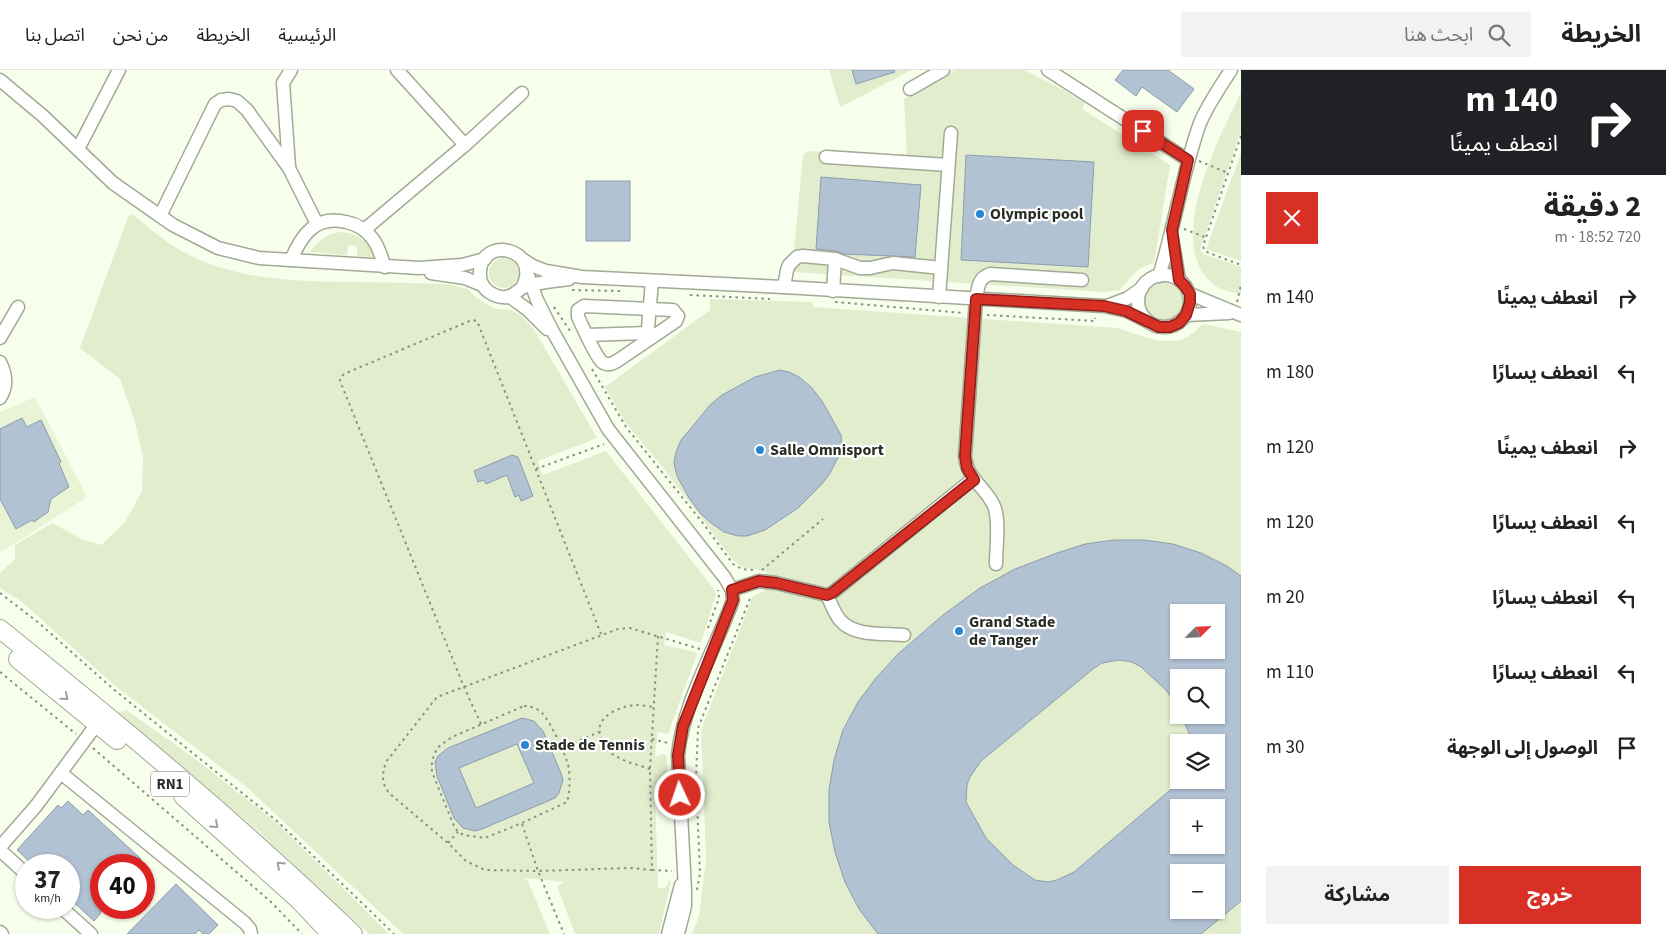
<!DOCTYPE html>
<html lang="ar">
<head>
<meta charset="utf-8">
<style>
  :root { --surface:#fff; --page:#f2f2f2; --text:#222; --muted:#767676; --line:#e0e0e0; --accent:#d93025 }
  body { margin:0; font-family:"Source Sans 3","Noto Sans Arabic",sans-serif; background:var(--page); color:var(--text); direction:rtl; height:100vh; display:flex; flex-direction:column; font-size:19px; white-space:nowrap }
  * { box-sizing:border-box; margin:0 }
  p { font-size:16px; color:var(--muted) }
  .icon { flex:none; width:28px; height:28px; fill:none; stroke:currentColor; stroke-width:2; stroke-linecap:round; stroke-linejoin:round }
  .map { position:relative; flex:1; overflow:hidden; direction:ltr }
  .sheet { display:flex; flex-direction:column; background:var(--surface); width:425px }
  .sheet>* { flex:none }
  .banner { background:#202124; color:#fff; overflow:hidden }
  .needle { width:32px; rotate:66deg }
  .tools { position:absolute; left:1170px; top:534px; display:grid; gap:10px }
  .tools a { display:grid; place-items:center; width:55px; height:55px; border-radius:0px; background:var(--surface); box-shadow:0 1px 4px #0004; font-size:25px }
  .speed { position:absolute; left:15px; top:784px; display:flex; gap:10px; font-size:25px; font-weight:700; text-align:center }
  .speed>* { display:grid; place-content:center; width:65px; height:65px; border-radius:50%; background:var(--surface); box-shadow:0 1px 4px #0004; line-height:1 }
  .speed small { font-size:12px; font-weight:400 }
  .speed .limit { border:8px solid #d22; background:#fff; color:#111 }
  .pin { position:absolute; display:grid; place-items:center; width:42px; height:42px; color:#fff; margin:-21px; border-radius:10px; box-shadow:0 2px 8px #0006 }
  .me { position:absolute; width:55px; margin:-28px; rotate:357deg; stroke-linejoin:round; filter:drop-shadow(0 0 4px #0008) }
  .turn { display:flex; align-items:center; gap:18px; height:105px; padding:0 25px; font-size:22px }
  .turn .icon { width:65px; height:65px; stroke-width:2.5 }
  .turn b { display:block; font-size:35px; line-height:42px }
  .round { display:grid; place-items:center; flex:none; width:52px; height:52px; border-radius:0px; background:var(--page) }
  .headline { display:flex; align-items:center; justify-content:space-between; height:85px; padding:0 25px }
  h1 { font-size:30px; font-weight:700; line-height:38px }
  .primary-button { display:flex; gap:10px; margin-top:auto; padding:10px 25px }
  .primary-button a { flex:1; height:58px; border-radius:0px; background:var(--accent); color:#fff; font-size:20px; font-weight:700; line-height:58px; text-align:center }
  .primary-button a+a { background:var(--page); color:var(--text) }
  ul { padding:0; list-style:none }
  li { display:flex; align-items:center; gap:15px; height:75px; padding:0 25px }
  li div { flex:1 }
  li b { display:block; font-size:19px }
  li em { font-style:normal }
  header { display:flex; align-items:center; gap:30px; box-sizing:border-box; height:70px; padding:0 25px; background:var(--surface); border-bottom:1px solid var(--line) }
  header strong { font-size:24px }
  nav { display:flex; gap:28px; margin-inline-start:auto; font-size:18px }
  .search { width:350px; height:45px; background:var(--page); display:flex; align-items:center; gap:12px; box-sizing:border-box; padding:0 18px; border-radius:0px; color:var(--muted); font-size:19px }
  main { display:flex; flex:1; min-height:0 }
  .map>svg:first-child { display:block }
  .built { fill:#e9f3d6 }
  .green { fill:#e2edcd; fill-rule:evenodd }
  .building { fill:#b1c2d3; stroke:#8c9cad; fill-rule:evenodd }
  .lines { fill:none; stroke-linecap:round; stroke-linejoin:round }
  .minor-casing { stroke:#a2a995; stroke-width:15 }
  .highway-casing { stroke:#a2a995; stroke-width:20 }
  .path { stroke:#8c9084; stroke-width:2; stroke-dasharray:2.5 4; stroke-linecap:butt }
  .minor { stroke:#fff; stroke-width:12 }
  .highway { stroke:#fff; stroke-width:18 }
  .oneway { stroke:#9fa09d }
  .route-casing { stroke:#8d1f18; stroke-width:12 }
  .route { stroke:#d93025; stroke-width:9 }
  .poi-dot { fill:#2784d1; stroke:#fff; stroke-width:2 }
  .labels { text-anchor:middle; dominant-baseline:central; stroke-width:4.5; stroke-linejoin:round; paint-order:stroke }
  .shield { fill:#fff; stroke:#6a6c66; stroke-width:1 }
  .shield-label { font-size:15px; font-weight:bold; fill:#2a2d25 }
  .poi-label { font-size:16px; font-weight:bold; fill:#2a2d25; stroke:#fff; text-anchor:start }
</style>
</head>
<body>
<header>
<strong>الخريطة</strong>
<div class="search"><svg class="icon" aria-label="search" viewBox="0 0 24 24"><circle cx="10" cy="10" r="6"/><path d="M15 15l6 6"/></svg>ابحث هنا</div>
<nav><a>الرئيسية</a><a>الخريطة</a><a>من نحن</a><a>اتصل بنا</a></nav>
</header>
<main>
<section class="sheet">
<div class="banner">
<div class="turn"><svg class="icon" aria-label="right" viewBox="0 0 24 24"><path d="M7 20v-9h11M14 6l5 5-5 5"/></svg><div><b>140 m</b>انعطف يمينًا</div></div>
</div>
<div class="headline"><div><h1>2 دقيقة</h1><p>720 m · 18:52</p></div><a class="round" style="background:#d93025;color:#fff"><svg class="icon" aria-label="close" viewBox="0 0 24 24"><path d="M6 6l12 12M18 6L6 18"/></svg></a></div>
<ul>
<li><svg class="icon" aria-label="right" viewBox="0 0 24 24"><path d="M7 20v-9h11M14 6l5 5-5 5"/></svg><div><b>انعطف يمينًا</b></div><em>140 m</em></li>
<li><svg class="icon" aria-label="left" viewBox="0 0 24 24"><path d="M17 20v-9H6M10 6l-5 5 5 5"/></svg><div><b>انعطف يسارًا</b></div><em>180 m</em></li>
<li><svg class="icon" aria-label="right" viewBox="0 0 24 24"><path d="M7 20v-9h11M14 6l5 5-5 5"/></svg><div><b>انعطف يمينًا</b></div><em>120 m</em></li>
<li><svg class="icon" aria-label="left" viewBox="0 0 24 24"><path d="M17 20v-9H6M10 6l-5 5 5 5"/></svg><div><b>انعطف يسارًا</b></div><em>120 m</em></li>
<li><svg class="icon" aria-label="left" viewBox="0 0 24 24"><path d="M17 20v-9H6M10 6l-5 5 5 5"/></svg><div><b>انعطف يسارًا</b></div><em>20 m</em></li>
<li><svg class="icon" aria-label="left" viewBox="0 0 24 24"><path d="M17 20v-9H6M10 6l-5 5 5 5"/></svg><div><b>انعطف يسارًا</b></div><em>110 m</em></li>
<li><svg class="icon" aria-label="arrive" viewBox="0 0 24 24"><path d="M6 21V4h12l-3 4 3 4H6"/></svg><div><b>الوصول إلى الوجهة</b></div><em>30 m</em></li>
</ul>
<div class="primary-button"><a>خروج</a><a>مشاركة</a></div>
</section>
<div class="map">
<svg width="1241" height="864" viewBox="0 0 1241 864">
  <rect width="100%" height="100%" fill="#f8feec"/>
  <polygon class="built" points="35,327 87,427 0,483 0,342"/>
  <g class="green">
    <polygon points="829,0 912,0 840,37"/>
    <path d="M955,0H1024L1062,19L1085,33L1082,39L1170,95L1154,193C1135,197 1132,208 1119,220L1105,222L792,202L803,86L805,83L811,81L907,87L904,29Z"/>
    <path d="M1241,23V61L1200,180L1204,184L1241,197V224C1233,222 1223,221 1216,216C1161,178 1219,67 1241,23Z"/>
    <polygon points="1241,83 1241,191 1206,179"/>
    <path d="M130,145H133C151,159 169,175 189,185C239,210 296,211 350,212C382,212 414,213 446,214L468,219L477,228L493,238L511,240L521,245L535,261L597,368L538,391L543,405L606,381L713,518L716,524L701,573L666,562L664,575L696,582L697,584L668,664L658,662L655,686L664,684L667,687V724L655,723L658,818H665L669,811H671L659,864H575L557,816L564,812L524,808L528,811L550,864H403L249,719L114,615L21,531L0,518V503L15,489V475L52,453L84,470L101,475L125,452L142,421L143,388L135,352L120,309L80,278L128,147Z"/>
    <path d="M340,162C359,163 368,172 378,188L357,186V176L348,175L347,185L310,182C318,171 326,164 340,162Z"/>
    <circle cx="504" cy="203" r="15"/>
    <circle cx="1164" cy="232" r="19"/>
    <path d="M710,229L813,232V237L1117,258C1138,264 1166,278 1187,267C1193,264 1198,258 1203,254L1241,262V864H692L699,846L706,788L701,660L753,526L764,521L767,502L742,497L733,490L664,399L625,352L605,317L710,240ZM1179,542H1216V580H1179ZM1179,608H1216V645H1179ZM1179,672H1216V710H1179ZM1179,738H1216V775H1179ZM1179,802H1216V840H1179Z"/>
    <polygon points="126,640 190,685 276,752 389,864 369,864 256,759 116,643"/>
  </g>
  <g class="building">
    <polygon points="852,0 894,0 895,2 856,14"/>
    <polygon points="1123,0 1168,0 1194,19 1177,42 1142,17 1136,26 1115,10"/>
    <polygon points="966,85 1094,92 1088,197 961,190"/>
    <polygon points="821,107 921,115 915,187 844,184 836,181 816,179"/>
    <rect x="586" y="111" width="44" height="60"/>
    <polygon points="780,300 789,302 799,307 811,317 822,331 841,365 842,380 830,403 822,414 798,438 765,460 747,466 738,466 724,462 711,453 700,443 689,428 677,406 674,393 676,382 681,370 692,357 710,335 722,325 755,307"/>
    <polygon points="22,348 27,357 41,350 61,392 59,393 69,417 51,429 48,442 34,452 32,450 16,459 0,429 0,359"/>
    <polygon points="512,385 518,387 533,426 521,431 519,425 515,427 507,405 486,414 484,410 478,412 474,401"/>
    <path d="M1114,470H1144L1173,474L1201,483L1227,496L1241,506V831L1201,864H878L859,839L845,812L835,782L829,752V720L834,690L843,660L858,632L876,608L898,584L943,545L980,518L1015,499L1057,483L1085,474ZM1179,542H1216V580H1179ZM1119,590L1132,592L1141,597L1166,620L1179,639V608H1216V645H1181L1193,672H1216V710H1182L1074,802L1057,810L1048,812L1035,810L1013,795L986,768L966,732L967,715L970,707L981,691L1093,599L1102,593ZM1179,738H1216V775H1179ZM1179,802H1216V840H1179Z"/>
    <path d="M522,648L534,651L543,661L561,703L563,710L559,723L555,728L548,731L482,759L475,761L463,758L454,748L437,706L435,692L438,686L448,678ZM517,674L534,713L476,738L459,698Z"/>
    <polygon points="68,731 83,745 88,740 141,789 136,795 101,795 101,843 94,851 69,828 69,795 33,795 17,780 58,735 61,738"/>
    <polygon points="176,814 218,855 209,864 203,864 199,860 195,864 127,864"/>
  </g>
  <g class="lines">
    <defs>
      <g id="minor">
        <polyline points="397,0 465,75"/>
        <polyline points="1048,0 1188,90"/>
        <polyline points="0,10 43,46 113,113 173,155 218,178 259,188 419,198 462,195 485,189"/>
        <polyline points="910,19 943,0"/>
        <polyline points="78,79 119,0"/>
        <polyline points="826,87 948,95"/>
        <polyline points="289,96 283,13 291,0"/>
        <polyline points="160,146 215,34 221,30 229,29 237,31 247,40 289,98 317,154"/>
        <polyline points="364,160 465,75 522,23"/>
        <polyline points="1172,168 1179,210"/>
        <polyline points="522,189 533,196 546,201 582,207 784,217 1104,236 1127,241 1147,251"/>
        <path d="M291,190C302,164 316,145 346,152C356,154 366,160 372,168C379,176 381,187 385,197"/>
        <polyline points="431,203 465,208 482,215"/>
        <path d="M527,203L537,230L552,260L608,359L725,508L732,520L733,530C715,580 683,633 678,685L685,820V836L678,864"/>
        <circle cx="1164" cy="231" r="26"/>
        <path d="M1159,206C1175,156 1182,103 1200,53C1208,34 1220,17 1231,0"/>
        <polyline points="784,217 787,200 789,195 797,187 803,186 835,189 860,198 870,198 893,193 941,198"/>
        <path d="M522,218C543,178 481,165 480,202C479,210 483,218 489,222C495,226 501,228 508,227C514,225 518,220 524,217C538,212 555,211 569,209"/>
        <polyline points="833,221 835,189"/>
        <polyline points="1190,224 1241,245"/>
        <polyline points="509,226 528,240 547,259"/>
        <polyline points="939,227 951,63"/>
        <path d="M584,236L673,240L678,246L676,251L617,291C612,294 607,296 602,292C595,286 583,257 578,247V240Z"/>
        <polyline points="1107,236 1128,228 1142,218"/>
        <polyline points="1186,245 1229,243"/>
        <polyline points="587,265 647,263"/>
        <polyline points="0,268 18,237"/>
        <polyline points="647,270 652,211"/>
        <path d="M0,292C6,304 8,316 0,328"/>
        <path d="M996,494C996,478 1000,450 994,436C985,416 967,410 965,386L976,229C978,218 978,208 990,204L1082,210"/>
        <polyline points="732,520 759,511 776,513 827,525 832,523 973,409"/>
        <path d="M827,525C831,533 834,543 840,550C854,567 884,563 904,565"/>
        <polyline points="61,703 245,853 250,859 251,864"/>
        <polyline points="0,777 36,736 102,647"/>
        <polyline points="0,780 26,804"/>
        <polyline points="62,838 91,864"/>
        <polyline points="0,862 2,864"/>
        <polyline points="668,864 681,815"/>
      </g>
      <g id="highway">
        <path d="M0,559C121,656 241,756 353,864"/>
        <polyline points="18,589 117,670"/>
        <polyline points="183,726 299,830 331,864"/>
      </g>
    </defs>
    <use href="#minor" class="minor-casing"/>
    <use href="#highway" class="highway-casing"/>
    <g class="path">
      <polyline points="1241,66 1203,176 1204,180 1209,183 1241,195"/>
      <polyline points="1199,91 1228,103"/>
      <polyline points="1184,159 1205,167"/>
      <polyline points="572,220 620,221"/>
      <polyline points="690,225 770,229"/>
      <polyline points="835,232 964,243"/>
      <polyline points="1237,232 1241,215"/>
      <polyline points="554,237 572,264"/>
      <polyline points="987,245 1095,251 1095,248"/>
      <polyline points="592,299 626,357 702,452 733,494 742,499 753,500"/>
      <polyline points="536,399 604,374"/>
      <polyline points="762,500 823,449"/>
      <polyline points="0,523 39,553 112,618 277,751 394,864"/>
      <polyline points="708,558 719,528 718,520"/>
      <path d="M658,566L650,699L652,800L630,798L538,801L485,800L466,791L448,773L389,723C381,712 382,705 386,692L437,627L618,559L630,558L700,579"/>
      <polyline points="0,602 76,664"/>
      <path d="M524,636C530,636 537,638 542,643C550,651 568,688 569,700C570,711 570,722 567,732L522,753L485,768L464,765L458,762L454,756L432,702V691L437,678L452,667Z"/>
      <polyline points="481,654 464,617 340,311 340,308 344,304 472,250 477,251 601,564"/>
      <polyline points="652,669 668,673"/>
      <polyline points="93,678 270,831 302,864"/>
      <polyline points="562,678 599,662"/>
      <path d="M650,699C639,695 624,692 614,685C607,681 603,674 601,667C593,648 618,637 634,635C640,635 647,636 653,637"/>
      <polyline points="522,754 538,801 564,864"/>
      <polyline points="448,773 458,762"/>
      <polyline points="652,800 672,801"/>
      <polyline points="697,820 700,803 696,709 698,658 751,526"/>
    </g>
    <use href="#minor" class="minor"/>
    <use href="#highway" class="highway"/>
  </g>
  <defs><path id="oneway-chevron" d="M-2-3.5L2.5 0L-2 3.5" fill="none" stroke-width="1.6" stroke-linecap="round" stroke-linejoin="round" transform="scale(1.25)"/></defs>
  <g class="oneway">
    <use href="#oneway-chevron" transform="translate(65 627) rotate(40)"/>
    <use href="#oneway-chevron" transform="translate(215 755) rotate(42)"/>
    <use href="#oneway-chevron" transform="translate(280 795) rotate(-137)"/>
  </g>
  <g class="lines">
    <defs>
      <polyline id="route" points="680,725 678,685 683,656 733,530 732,520 759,511 776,513 827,525 832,523 974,410 967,398 965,386 976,229 1104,236 1126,241 1159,257 1170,257 1179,253 1186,245 1190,232 1190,224 1185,216 1179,210 1172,160 1188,90 1143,61"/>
    </defs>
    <use href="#route" class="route-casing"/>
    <use href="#route" class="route"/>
  </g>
  <g class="poi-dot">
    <circle cx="980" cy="144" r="5"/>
    <circle cx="760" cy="380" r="5"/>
    <circle cx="959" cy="561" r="5"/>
    <circle cx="525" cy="675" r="5"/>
  </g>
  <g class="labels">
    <rect class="shield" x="151" y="701.5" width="38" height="25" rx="4"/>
    <g class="shield-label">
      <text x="170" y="714">RN1</text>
    </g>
    <g class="poi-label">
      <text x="990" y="144">Olympic pool</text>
      <text x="770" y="380">Salle Omnisport</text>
      <text x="969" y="552">Grand Stade<tspan x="969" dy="18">de Tanger</tspan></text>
      <text x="535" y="675">Stade de Tennis</text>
    </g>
  </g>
</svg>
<div class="tools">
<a><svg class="needle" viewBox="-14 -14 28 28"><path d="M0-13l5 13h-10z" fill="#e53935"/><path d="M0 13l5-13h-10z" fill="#767676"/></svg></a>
<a><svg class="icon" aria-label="search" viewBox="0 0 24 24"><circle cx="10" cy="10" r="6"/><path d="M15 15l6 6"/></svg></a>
<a><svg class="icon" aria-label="layers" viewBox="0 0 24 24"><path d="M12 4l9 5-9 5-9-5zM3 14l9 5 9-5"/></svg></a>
<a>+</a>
<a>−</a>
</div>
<div class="speed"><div>37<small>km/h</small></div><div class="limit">40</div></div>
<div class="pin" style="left:1143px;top:61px;background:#d93025"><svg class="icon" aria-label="arrive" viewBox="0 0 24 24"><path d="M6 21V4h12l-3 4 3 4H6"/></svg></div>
<svg class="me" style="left:680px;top:725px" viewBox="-20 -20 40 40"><circle r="17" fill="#d93025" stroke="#fff" stroke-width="3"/><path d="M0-11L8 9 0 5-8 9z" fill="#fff"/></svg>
</div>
</main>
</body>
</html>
